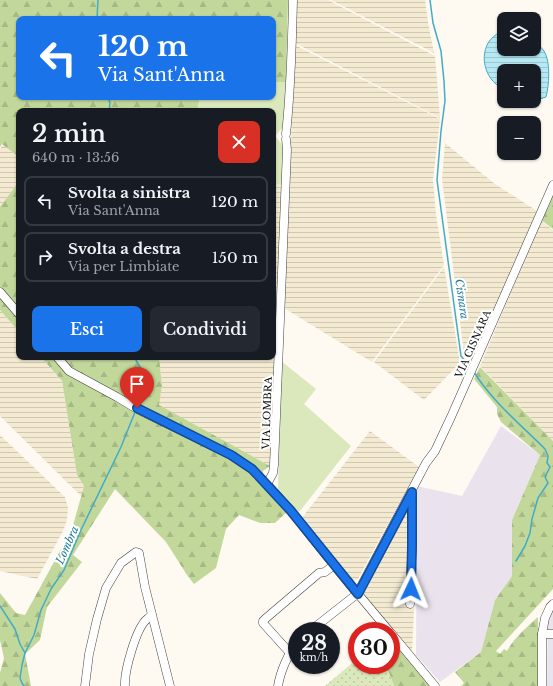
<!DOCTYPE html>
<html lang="it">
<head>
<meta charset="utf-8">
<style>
  :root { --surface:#171b24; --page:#242831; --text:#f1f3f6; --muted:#9ea1a6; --line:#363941; --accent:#1a73e8 }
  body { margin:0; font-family:"Libre Baskerville",serif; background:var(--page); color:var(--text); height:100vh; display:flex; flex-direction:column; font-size:15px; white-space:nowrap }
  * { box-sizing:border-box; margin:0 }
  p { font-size:13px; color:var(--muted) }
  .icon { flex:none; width:22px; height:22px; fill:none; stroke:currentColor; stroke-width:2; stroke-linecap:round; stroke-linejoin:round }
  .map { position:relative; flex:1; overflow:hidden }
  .drawer { position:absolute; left:16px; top:108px; width:260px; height:252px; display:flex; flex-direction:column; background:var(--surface); border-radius:8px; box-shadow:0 1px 3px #0004 }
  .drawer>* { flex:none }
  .top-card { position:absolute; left:16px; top:16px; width:260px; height:84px; border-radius:8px; box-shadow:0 1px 3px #0004; background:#1a73e8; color:#fff; overflow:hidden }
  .controls { position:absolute; left:497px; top:12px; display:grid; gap:8px }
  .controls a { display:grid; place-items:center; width:44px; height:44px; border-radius:8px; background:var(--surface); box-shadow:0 1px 3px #0004; font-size:20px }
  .speed { position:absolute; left:288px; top:622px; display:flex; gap:8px; font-size:20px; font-weight:700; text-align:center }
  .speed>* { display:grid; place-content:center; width:52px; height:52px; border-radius:50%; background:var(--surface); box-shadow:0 1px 3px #0004; line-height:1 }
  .speed small { font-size:10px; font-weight:400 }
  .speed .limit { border:6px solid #d22; background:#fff; color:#111 }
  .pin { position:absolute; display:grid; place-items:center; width:34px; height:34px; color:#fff; margin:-41px -17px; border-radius:50% 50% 50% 0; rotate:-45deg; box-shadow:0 0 4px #0007 }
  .pin .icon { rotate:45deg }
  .me { position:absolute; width:44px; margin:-22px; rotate:2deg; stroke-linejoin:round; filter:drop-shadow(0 0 3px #0008) }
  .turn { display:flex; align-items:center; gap:14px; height:84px; padding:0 16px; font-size:18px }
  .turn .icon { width:52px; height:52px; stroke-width:2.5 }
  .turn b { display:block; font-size:28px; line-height:34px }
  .round { display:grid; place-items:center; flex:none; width:42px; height:42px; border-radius:8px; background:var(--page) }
  .headline { display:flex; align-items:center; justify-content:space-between; height:68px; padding:0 16px }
  h1 { font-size:24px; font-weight:600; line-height:30px }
  .action { display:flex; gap:8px; margin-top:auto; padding:8px 16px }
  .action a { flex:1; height:46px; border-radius:8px; background:var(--accent); color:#fff; font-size:16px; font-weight:600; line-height:46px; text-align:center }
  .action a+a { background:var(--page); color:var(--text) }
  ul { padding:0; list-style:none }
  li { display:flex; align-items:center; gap:12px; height:50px; margin:0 8px 6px; padding:0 8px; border:2px solid var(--line); border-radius:8px }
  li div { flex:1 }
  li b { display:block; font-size:15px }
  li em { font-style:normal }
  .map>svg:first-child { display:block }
  .industrial { fill:#eae3ed }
  .farmland { fill:url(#farmland-rules) }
  .grass { fill:#dbe8bb }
  .forest { fill:url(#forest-firs) }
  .garden { fill:url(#garden-dots) }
  .water { fill:url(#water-rules); stroke:#41acc7 }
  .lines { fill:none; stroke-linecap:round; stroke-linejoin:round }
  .stream { stroke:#41acc7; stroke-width:1.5 }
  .minor-casing { stroke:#414141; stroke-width:9 }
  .minor { stroke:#fff; stroke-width:8 }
  .route-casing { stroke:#114b97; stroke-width:10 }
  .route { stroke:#1a73e8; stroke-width:7 }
  .labels { text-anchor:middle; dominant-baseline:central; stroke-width:4; stroke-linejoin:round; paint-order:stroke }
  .street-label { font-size:10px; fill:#0e0e0e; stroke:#fff }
  .water-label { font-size:11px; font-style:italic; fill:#1d7d9b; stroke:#fff }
</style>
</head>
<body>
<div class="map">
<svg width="553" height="686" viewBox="0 0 553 686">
  <defs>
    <pattern id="farmland-rules" width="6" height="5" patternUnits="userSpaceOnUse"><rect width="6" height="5" fill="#f3ead1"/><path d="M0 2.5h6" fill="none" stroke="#cfc8b2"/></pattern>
    <pattern id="forest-firs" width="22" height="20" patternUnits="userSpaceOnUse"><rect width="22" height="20" fill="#c2d89b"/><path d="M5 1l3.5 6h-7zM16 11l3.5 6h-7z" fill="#a6b884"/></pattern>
    <pattern id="garden-dots" width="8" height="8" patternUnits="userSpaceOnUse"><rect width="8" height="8" fill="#dbe8bb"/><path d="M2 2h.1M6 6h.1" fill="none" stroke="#bbc6a0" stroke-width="1.8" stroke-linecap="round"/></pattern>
    <pattern id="water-rules" width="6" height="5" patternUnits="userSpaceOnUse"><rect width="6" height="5" fill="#b7e9f4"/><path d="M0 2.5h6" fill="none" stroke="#9cc7d0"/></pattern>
  </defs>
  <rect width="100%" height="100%" fill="#fef9f1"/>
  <g class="industrial">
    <polygon points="501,426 540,455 512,520 512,576 495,600 481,652 440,682 416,655 417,486 462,496"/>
    <polygon points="553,611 553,686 547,686 548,617"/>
  </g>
  <g class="farmland">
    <polygon points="297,0 328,0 435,56 440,118 295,43"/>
    <polygon points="331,0 425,0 428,22 434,53"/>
    <polygon points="295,45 440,119 433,180 436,215 444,265 372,362 284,308"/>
    <polygon points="445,143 495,184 537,211 473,363 464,353 442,179"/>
    <polygon points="3,144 19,157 19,181 0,207 0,149"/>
    <polygon points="273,184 283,185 270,466 158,405 162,385 159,357 273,357"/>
    <polygon points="541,221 553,230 553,441 480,366"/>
    <polygon points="444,267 460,363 424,400 374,362"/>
    <polygon points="0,310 19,332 19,357 41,357 62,381 77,475 84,486 81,496 0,416"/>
    <polygon points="370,431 419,467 358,579 353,581 301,519"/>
    <polygon points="0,435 65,497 68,508 67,520 63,531 37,579 0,571"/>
    <polygon points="404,509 410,510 407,607 414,608 412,653 362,593"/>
  </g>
  <g class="grass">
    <polygon points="273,82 286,82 286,124 275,136 285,148 283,185 273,184 273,111 197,111 200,97 273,97"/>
    <polygon points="281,361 316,389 304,404 351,446 300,511 294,512 278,490"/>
  </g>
  <g class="forest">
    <polygon points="0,0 288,0 286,82 273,82 273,19 19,19 19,97 200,97 197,111 19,111 19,157 2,144 0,147"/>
    <polygon points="19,181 19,332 0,310 0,207"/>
    <polygon points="553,193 553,229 541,220"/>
    <polygon points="41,357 159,357 162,385 159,405 270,466 263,471 262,482 287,512 275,523 260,523 239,515 226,529 216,568 194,584 187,575 166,542 115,489 73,555 82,562 47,607 40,640 25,654 31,686 0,686 0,673 4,658 0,640 0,593 16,613 25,615 72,529 84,486 77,475 62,381"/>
    <path d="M480,367L553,441V589L496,651L500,654L504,649L507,651C514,638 527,627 538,617V686H461L464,683L455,672L481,652L495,600L512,576V520L540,455L501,422L497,414V407L474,379Z"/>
    <polygon points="391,638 433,686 394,686 389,673 382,665 391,665"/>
  </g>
  <polygon class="garden" points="357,659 357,665 382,665 389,673 394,686 325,686"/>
  <path class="water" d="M499,32L504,33V49H534V44C538,46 542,47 544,51C551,62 549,86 546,97L540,99H534V71H504V89C487,82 479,60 488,43C490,39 496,35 499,32Z"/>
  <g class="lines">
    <g class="stream">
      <polyline points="430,0 433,23 441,51 444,81 445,101 441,131 437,180 461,356 470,367"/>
      <polyline points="97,19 98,0"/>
      <polyline points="108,97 110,103 109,111"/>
      <path d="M134,357C148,378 146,381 138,404"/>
      <path d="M474,372C491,400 521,425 545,449L548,456L547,463L550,467L545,477L548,483L538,498L532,519L530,533L525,546L516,561"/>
      <polyline points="0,606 15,629 20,644 25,653"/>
      <polyline points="24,686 22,683 20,678 22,665 25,653 34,635 41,610 51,589 64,570 81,530 121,447 135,412"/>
    </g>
    <defs>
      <g id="minor">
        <path d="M286,134C291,90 292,45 293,0"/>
        <polyline points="0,292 19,314"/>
        <polyline points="57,357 69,371 117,397 137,409 231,455 252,469 267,484 291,511 333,564 389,631"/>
        <polyline points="267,484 273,473 274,465 287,150 286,139"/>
        <polyline points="410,604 412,546 412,493"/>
        <polyline points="310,631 357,594 426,463 435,451 451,417 553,185"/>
        <polyline points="391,633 435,686"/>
        <polyline points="542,634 553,634"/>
        <polyline points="290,653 263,623 263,621 265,619 319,573 325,572 334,565"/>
        <polyline points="85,686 89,654 97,619 106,588 121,563 136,552 139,553 145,587 170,686"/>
        <path d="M125,686C124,672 136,628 147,619C149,617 151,616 152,615"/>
        <path d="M278,686C280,673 288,653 297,643"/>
        <polyline points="542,686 542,634 545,618 550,607 553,604"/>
      </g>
    </defs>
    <use href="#minor" class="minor-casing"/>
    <use href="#minor" class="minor"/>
  </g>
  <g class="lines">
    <defs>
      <polyline id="route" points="137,408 231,455 252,469 266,484 291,511 358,594 412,492 412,546 411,589"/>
    </defs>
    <use href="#route" class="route-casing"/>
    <use href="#route" class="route"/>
  </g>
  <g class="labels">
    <g class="street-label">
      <text transform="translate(473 344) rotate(-66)">VIA CISNARA</text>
      <text transform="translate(267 413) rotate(-88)">VIA LOMBRA</text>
    </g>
    <g class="water-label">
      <text transform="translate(462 299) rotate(82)">Cisnara</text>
      <text transform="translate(67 545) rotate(-66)">Lombra</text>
    </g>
  </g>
</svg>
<div class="controls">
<a><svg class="icon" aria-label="layers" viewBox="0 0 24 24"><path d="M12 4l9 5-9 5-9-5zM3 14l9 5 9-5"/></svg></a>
<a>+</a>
<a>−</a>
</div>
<div class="speed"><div>28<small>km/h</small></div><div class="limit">30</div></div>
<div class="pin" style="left:137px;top:408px;background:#d93025"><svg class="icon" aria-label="arrive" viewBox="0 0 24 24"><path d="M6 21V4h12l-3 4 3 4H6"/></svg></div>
<svg class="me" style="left:411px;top:589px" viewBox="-20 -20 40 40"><path d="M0-17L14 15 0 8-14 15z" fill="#1a73e8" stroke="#fff" stroke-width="4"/></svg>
<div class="top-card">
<div class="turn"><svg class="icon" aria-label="left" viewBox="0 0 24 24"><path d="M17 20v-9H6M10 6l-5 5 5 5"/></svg><div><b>120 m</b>Via Sant'Anna</div></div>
</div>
<section class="drawer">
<div class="headline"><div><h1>2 min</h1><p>640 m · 13:56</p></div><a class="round" style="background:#d93025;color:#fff"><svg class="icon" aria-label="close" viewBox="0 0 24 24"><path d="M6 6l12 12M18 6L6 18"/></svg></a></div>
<ul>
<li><svg class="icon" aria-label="left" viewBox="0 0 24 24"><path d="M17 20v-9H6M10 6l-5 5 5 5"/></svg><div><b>Svolta a sinistra</b><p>Via Sant'Anna</p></div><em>120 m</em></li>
<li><svg class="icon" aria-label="right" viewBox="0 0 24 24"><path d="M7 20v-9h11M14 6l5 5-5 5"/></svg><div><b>Svolta a destra</b><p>Via per Limbiate</p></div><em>150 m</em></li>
</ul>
<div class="action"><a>Esci</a><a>Condividi</a></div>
</section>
</div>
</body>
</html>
